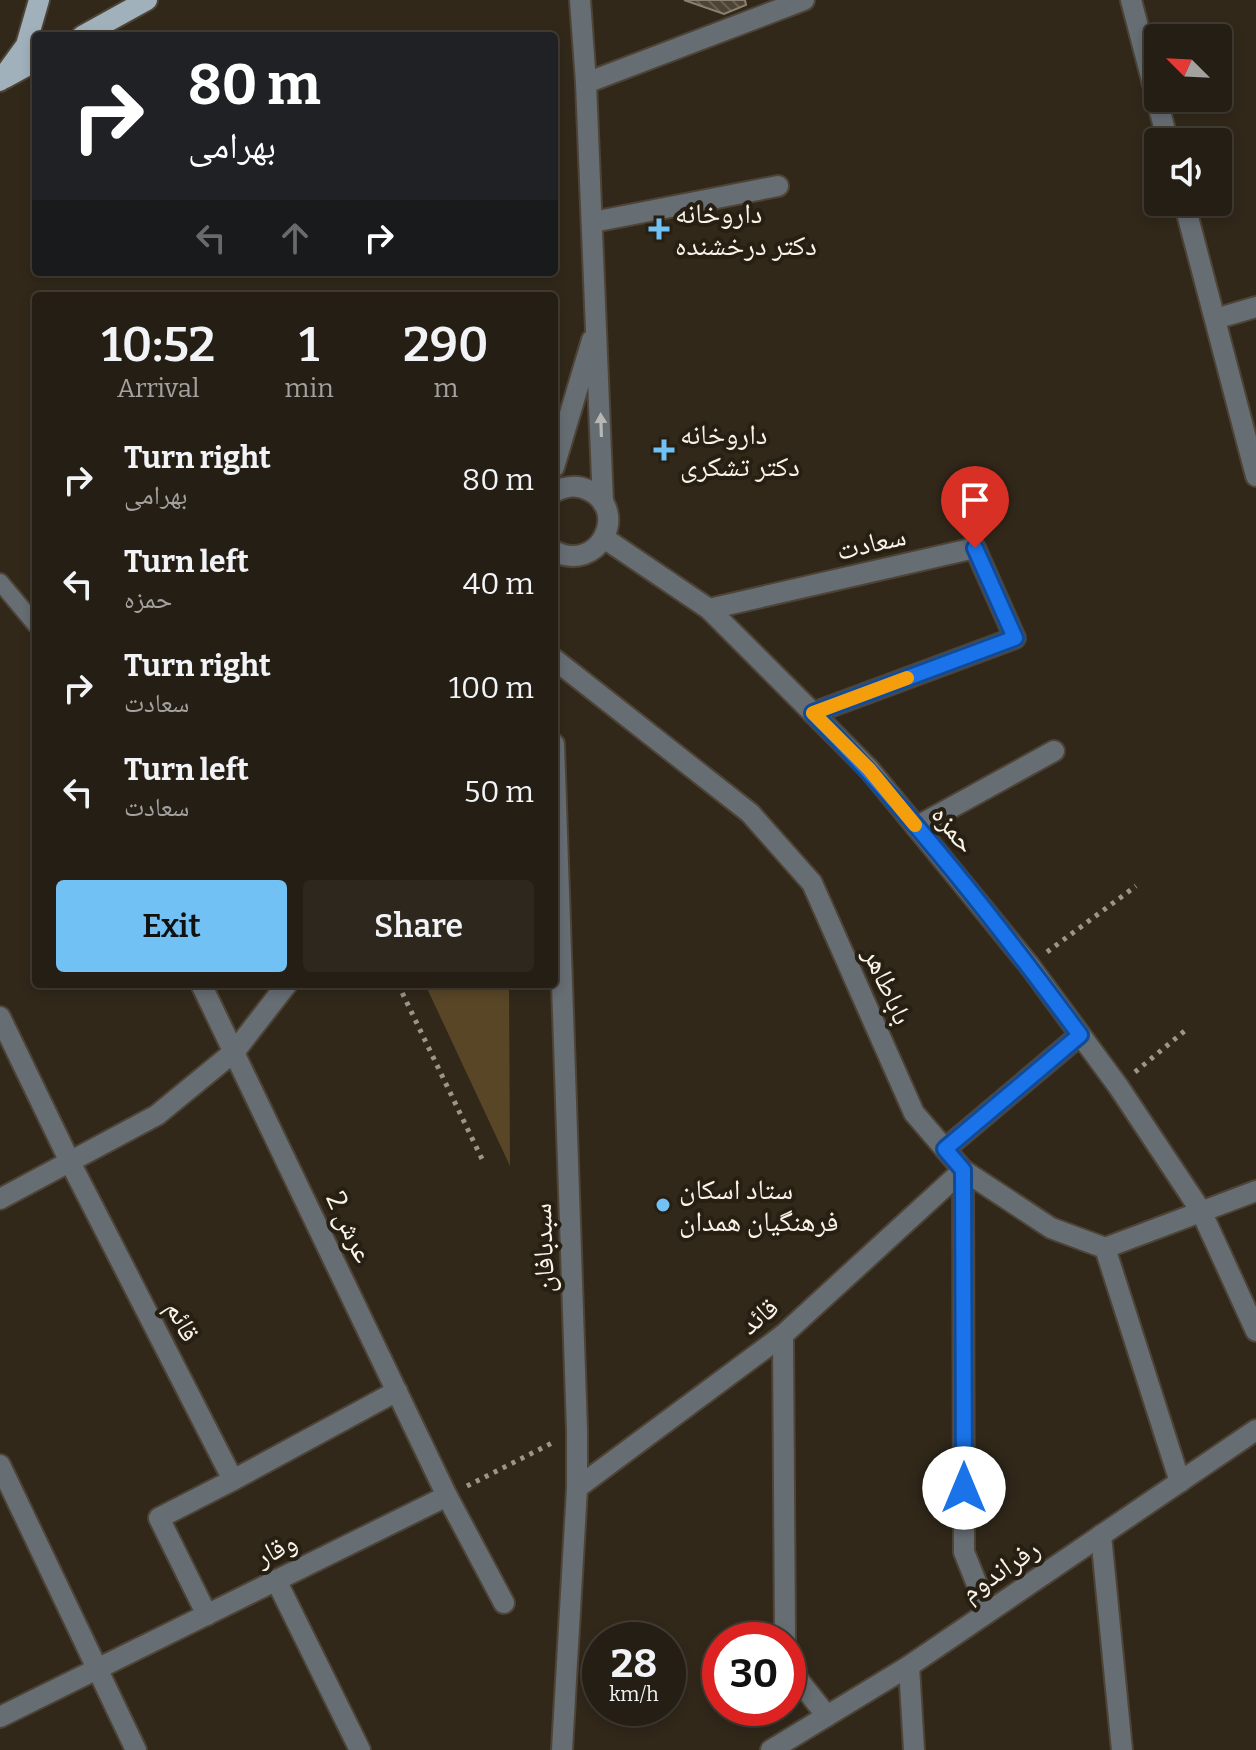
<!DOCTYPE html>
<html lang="en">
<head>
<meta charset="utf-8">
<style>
  :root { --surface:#251e14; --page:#2d271d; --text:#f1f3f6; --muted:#a3a2a0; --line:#423c34; --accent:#72c1f5 }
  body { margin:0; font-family:Bitter,"Noto Naskh Arabic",serif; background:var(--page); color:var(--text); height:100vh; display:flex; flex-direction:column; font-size:30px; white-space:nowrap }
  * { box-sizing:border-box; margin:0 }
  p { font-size:26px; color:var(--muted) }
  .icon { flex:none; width:44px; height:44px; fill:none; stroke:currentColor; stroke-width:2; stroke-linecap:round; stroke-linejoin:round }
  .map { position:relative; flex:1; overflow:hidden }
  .details { position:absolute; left:32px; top:292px; width:526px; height:696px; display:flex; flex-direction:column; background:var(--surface); border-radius:8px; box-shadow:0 4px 12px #0003,0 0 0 2px var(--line) }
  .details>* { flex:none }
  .banner { position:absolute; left:32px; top:32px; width:526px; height:244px; border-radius:8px; box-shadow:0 4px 12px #0003,0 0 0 2px var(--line); background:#202124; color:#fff; overflow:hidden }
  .needle { width:52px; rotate:294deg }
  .controls { position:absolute; left:1144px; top:24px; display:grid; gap:16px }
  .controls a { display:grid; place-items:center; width:88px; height:88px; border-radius:8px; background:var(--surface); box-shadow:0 4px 12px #0003,0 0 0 2px var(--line); font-size:40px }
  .speed { position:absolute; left:582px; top:1622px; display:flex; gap:16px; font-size:40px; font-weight:700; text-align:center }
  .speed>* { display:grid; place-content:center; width:104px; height:104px; border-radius:50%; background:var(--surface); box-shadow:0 4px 12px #0003,0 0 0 2px var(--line); line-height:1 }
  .speed small { font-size:20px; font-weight:400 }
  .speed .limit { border:12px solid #d22; background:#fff; color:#111 }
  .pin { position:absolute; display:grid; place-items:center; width:68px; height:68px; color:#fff; margin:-82px -34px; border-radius:50% 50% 50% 0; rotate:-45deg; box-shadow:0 0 8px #0007 }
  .pin .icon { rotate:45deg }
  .me { position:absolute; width:88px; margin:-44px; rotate:0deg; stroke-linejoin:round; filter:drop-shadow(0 0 6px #0008) }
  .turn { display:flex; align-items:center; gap:28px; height:168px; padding:0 24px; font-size:36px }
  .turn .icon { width:104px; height:104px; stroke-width:2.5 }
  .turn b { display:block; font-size:56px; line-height:68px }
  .lanes { display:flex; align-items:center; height:76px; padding:0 24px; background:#0003; justify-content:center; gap:40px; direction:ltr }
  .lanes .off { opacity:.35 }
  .eta { display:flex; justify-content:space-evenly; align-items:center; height:136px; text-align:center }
  .eta b { font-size:48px; font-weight:600; line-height:56px }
  .primary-button { display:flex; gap:16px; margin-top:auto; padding:16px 24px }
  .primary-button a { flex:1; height:92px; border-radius:8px; background:var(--accent); color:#111; font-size:32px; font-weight:600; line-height:92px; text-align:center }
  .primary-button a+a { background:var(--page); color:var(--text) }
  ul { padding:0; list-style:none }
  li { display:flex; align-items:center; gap:24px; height:104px; padding:0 24px }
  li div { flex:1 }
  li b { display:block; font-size:30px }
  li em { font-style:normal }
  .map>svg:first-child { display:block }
  .grass { fill:#594627 }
  .building { fill:url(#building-back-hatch); stroke:#8b8070; stroke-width:2 }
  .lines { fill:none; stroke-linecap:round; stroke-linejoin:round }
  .service-casing { stroke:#4d4437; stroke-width:20 }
  .minor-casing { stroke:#4d4437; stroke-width:24 }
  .tertiary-casing { stroke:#4d4437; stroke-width:24 }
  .primary-casing { stroke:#4d4437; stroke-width:24 }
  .path { stroke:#9d958a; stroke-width:5; stroke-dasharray:4 6; stroke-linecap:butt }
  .service { stroke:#666d73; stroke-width:16 }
  .minor { stroke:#666d73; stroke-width:20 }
  .tertiary { stroke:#666d73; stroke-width:20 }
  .primary { stroke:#a1b1bc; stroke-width:20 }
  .oneway { fill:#b7b7b4 }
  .route-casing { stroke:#114b97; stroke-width:20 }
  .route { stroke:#1a73e8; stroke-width:14 }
  .slow { stroke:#f59e0b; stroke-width:14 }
  .poi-dot { fill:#72c1f5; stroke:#271f11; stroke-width:3 }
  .labels { text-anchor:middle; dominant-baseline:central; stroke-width:8; stroke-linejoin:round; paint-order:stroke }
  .poi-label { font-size:28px; fill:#f9f3ea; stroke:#271f11; text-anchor:start }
  .street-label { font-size:28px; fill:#f9f3ea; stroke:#271f11 }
</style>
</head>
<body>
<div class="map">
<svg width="1256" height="1750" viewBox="0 0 1256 1750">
  <defs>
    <pattern id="building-back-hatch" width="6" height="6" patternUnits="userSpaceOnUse" patternTransform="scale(2)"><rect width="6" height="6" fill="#4e4435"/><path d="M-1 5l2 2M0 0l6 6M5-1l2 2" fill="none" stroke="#685f52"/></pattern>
  </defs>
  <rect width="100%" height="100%" fill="#31281a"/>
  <polygon class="grass" points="425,984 509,984 510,1166"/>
  <polygon class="building" points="684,0 745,0 746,5 724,14"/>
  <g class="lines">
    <defs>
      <polyline id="service" points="0,582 36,625"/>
      <g id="minor">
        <polyline points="1131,0 1168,142"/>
        <polyline points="586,83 804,0"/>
        <polyline points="1184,202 1256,476"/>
        <polyline points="593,222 778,186"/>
        <polyline points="1215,319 1256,307"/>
        <polyline points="604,538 709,609 869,769 1029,965 1118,1086 1201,1211 1256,1331"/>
        <polyline points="709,609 975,548 1015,638 813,713"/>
        <polyline points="554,659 750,813 812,883 914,1113 963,1170 1051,1228 1105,1248 1256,1191"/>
        <polyline points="916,827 1054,751"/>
        <polyline points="201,984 447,1496 504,1603"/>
        <polyline points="0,1017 70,1162 233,1480 159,1518 207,1615"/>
        <polyline points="945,1149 1080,1035"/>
        <polyline points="963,1170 964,1552 988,1612"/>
        <polyline points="0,1199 157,1115 235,1051 287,984"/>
        <polyline points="1105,1248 1180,1482"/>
        <polyline points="783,1335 785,1640"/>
        <polyline points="0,1465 136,1750"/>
        <polyline points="233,1480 397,1391"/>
        <polyline points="577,1488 783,1335 963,1170"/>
        <polyline points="1101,1535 1122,1750"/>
        <polyline points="276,1580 360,1750"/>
        <polyline points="909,1666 914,1750"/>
        <polyline points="788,1667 827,1716"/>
        <polyline points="0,1717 447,1496"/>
      </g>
      <g id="tertiary">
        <polyline points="580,0 586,83 603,503"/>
        <polyline points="554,467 592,340"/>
        <path d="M554,492C566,486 577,484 590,491C630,512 598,574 554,551"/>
        <polyline points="554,744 577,1431 577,1488 562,1750"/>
        <polyline points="771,1750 909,1666 1256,1430"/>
      </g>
      <g id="primary">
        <polyline points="82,36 147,0"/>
        <polyline points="5,78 36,61"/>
        <polyline points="0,81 26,45 39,0"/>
      </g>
    </defs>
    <use href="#service" class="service-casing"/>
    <use href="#minor" class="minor-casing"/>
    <use href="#tertiary" class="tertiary-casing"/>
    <use href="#primary" class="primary-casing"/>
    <g class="path">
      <polyline points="1047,952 1136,886"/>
      <polyline points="398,984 482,1159"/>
      <polyline points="1135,1072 1187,1029"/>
      <polyline points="467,1486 554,1442"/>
    </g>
    <use href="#service" class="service"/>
    <use href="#minor" class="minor"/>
    <use href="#tertiary" class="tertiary"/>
    <use href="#primary" class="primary"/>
  </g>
  <defs><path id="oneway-solid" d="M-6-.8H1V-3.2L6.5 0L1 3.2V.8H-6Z" transform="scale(2)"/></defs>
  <use class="oneway" href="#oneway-solid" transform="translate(601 425) rotate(-92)"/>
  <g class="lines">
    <defs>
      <path id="route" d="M964,1488L963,1170L945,1149L1080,1035C997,923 911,812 813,713L1015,638L975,548"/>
    </defs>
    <use href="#route" class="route-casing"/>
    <use href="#route" class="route"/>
    <polyline class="slow" points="907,678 813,713 869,769 915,825"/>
  </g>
  <g class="poi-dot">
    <path d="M655 217h8v8h8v8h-8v8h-8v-8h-8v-8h8z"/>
    <path d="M660 438h8v8h8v8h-8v8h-8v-8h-8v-8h8z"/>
    <circle cx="663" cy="1205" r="8"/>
  </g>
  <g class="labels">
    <g class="poi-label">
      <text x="675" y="213">داروخانه<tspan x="675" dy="32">دکتر درخشنده</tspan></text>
      <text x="680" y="434">داروخانه<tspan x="680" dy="32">دکتر تشکری</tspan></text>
      <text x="679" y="1189">ستاد اسکان<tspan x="679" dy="32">فرهنگیان همدان</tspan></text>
    </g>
    <g class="street-label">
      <text transform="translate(871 543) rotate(-13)">سعادت</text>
      <text transform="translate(954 829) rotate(51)">حمزه</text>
      <text transform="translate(888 986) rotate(66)">باباطاهر</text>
      <text transform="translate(350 1227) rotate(65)">عرش 2</text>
      <text transform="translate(543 1248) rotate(-92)">سبدبافان</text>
      <text transform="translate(759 1316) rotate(-39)">قائد</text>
      <text transform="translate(183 1321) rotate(63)">قائم</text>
      <text transform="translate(276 1549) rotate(-26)">وقار</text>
      <text transform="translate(1000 1570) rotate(-34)">رفراندوم</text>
    </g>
  </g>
</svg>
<div class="controls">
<a><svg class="needle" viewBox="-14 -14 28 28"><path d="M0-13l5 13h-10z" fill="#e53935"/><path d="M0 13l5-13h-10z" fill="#a3a2a0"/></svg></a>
<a><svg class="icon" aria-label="sound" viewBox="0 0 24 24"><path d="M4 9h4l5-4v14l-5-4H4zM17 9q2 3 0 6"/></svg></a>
</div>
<div class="speed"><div>28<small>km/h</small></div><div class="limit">30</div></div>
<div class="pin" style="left:975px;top:548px;background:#d93025"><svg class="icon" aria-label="arrive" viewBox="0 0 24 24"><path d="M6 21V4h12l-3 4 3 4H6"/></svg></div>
<svg class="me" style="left:964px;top:1488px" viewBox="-20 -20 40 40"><circle r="19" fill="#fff"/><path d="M0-13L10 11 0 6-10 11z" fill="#1a73e8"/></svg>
<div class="banner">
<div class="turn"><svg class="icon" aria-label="right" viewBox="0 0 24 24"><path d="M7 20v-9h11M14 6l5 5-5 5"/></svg><div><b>80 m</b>بهرامی</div></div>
<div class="lanes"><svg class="icon off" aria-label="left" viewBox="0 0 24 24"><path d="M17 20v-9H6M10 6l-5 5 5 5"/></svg><svg class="icon off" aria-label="ahead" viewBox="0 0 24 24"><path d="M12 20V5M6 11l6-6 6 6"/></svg><svg class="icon" aria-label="right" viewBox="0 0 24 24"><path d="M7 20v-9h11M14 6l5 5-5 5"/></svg></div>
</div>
<section class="details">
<div class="eta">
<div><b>10:52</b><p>Arrival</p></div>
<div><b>1</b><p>min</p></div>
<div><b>290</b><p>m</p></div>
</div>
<ul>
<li><svg class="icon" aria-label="right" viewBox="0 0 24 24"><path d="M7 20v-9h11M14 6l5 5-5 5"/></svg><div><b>Turn right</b><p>بهرامی</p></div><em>80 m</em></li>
<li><svg class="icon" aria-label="left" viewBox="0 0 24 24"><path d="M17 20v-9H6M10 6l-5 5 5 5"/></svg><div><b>Turn left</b><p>حمزه</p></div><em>40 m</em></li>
<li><svg class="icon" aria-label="right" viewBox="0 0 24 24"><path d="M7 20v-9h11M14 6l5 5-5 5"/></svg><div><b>Turn right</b><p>سعادت</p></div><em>100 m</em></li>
<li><svg class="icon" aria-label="left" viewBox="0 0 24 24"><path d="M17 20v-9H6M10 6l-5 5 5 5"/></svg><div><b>Turn left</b><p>سعادت</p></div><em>50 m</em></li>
</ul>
<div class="primary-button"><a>Exit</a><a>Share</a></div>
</section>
</div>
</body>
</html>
